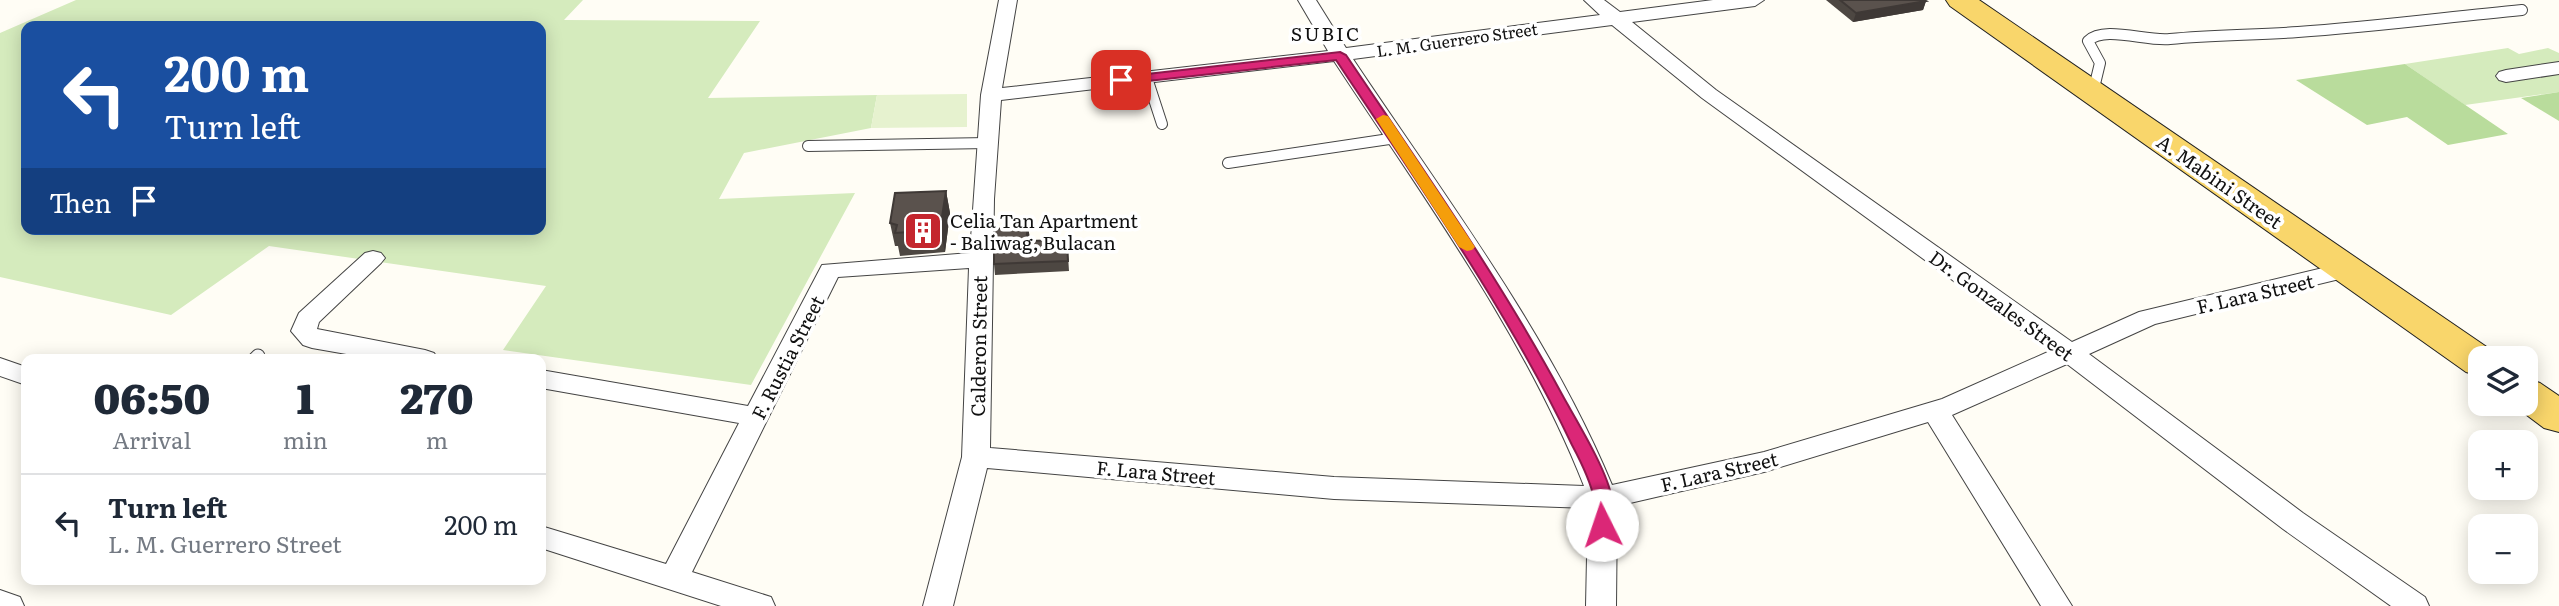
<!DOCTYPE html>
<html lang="en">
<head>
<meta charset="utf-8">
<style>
  :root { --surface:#fff; --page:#f2f2f3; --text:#1f2937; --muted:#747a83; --line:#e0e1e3 }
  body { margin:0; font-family:Literata,serif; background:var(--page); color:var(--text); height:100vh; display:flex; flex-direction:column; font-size:26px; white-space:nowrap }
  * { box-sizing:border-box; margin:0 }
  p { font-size:23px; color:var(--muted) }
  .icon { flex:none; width:38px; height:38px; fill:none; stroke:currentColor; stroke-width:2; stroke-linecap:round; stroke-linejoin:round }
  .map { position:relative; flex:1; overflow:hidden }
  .details { position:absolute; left:21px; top:354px; width:525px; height:231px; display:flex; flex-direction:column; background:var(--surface); border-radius:14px; box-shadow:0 4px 18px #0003 }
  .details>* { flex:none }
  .guide { position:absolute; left:21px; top:21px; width:525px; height:214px; border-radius:14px; box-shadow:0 4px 18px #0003; background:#1a4fa0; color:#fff; overflow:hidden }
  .fabs { position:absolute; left:2468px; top:346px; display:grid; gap:14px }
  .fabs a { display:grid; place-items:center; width:70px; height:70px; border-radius:14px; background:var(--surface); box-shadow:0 4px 18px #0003; font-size:35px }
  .pin { position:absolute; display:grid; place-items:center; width:60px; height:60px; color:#fff; margin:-30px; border-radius:14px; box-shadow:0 4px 10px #0006 }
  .me { position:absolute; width:77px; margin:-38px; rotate:356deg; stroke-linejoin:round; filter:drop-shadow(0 0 5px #0008) }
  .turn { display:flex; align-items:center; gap:24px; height:147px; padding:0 28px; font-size:32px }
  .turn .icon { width:91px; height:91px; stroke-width:2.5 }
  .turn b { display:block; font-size:49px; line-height:60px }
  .then { display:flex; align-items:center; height:66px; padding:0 28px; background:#0003; gap:14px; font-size:26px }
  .eta { display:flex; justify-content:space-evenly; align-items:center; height:119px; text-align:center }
  .eta b { font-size:42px; font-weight:800; line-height:49px }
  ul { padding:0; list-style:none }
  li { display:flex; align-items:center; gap:21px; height:98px; padding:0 28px; border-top:2px solid var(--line) }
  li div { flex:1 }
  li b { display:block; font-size:26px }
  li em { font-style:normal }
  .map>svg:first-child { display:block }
  .green { fill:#d5ebbd; fill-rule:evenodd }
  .forest { fill:#b9dc9c }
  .pitch { fill:#e6f2cf }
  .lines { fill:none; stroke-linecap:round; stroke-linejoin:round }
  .service-far1-casing { stroke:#444; stroke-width:12 }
  .service-casing { stroke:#444; stroke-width:15 }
  .minor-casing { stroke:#444; stroke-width:2 }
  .primary-casing { stroke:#222; stroke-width:2 }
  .service-far1 { stroke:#fff; stroke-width:10 }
  .service { stroke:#fff; stroke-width:13 }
  .minor { fill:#fff; fill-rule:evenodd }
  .primary { fill:#f9d66b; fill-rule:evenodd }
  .wall { fill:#4d4742 }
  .shaded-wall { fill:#3f3936 }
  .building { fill:#5a524d; stroke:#3f3936; stroke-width:2 }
  .route { fill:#db2777; stroke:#8e194d; stroke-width:2 }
  .slow { fill:#f59e0b }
  .labels { text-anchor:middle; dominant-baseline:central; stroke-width:7; stroke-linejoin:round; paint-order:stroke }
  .far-street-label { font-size:16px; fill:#111; stroke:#fff }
  .far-quarter-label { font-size:19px; letter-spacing:2px; fill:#111; stroke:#fff }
  .street-label { font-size:19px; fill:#111; stroke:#fff }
  .poi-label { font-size:19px; fill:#111; stroke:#fff; text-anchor:start }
</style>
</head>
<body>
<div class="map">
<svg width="2559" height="606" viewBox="0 0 2559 606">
  <rect width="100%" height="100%" fill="#fffdf5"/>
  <g class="green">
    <path d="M76,0H583L564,20L760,21L708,98L877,95L871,128L744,153L719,199L855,193L751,385L503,350L546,286L269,246L171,315L0,277V33ZM26,26H541V229H26Z"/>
    <polygon points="2508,48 2519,54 2548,48 2559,53 2559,92 2465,105 2405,64"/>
  </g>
  <g class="forest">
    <polygon points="2405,64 2508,134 2448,145 2407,117 2367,125 2296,80"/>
    <polygon points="2559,92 2559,121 2521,98"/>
  </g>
  <polygon class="pitch" points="967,94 967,127 871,128 877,95"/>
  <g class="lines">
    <defs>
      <g id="service-far1">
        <polyline points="1147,78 1162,124"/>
        <path d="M2093,92L2100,63L2088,41C2104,25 2147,42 2170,39C2213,35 2256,35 2298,32C2373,27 2448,17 2522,10"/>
        <polyline points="808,146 988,143"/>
        <polyline points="1228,163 1396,138"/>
      </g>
      <polyline id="service" points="255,359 258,356"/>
      <g id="minor">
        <path d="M999,0H1017L1002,88L1328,51L1298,0H1316L1346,48L1600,15L1584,0H1604L1620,12L1713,0H1764L1755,6L1632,22L1716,90L2072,342L2139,312L2348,262L2356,265L2360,270L2356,275L2155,324L2089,354L2303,513L2425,597L2429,606H2391L2283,529L2067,364L1952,415L2072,606H2041L1928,422L1764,472L1617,506L1616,606H1586L1588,508L1334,499L987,468L953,606H923L962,457L969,268L838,277L692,572L771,597L775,606H721L541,548V526L666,564L739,423L541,388V370L748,406L822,265L970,253L981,95ZM1612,25L1702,98L2050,351L1942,399L1764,452L1612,485C1550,335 1443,194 1353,59ZM1334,61C1424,198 1524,334 1584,486L1334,477L990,448L994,199L1001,100Z"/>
        <polygon points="2559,62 2559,74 2506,82 2499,80 2496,76 2499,72 2506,70"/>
        <polygon points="373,251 381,253 385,258 381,263 319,322 317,329 425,350 434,353 438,359 375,359 312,348 303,345 291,331 299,313 365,253"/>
        <polygon points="0,358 26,367 26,385 0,376"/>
        <polygon points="0,590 20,597 24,606 0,606"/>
      </g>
      <g id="primary">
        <polygon points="1946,0 1979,0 2494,352 2498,359 2480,359 2480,376 2466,372 1950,6"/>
        <polygon points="2525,378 2540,383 2559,396 2559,432 2544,428 2512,404 2525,404"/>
      </g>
    </defs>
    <use href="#service-far1" class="service-far1-casing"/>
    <use href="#service" class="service-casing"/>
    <use href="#minor" class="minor-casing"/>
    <use href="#primary" class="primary-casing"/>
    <use href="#service-far1" class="service-far1"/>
    <use href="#service" class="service"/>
    <use href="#minor" class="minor"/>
    <use href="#primary" class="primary"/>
  </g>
  <g class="wall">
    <polygon points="1826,0 1924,0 1926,1 1923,10 1853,22"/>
    <polygon points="946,191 950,213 945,252 900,256 898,246 895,246 890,223"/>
    <polygon points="1030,238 1029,241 1067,240 1069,271 995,275 994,264"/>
  </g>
  <g class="shaded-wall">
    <polygon points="1926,1 1923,10 1853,22 1856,13"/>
    <polygon points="946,191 950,213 945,252 940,230"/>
    <polygon points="1028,227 1030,238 1027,251 1026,241"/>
  </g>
  <g class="building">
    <polygon points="1840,0 1924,0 1926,1 1856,13"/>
    <polygon points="946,191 940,230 895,233 897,225 890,223 895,193"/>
    <polygon points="1028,227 1026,241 1067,240 1068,261 994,264 994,229"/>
  </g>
  <path class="route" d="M1340,52L1346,55C1422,168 1500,279 1564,398C1578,423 1608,472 1612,499C1614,508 1613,522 1609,530L1602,532L1596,530C1590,520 1595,510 1594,499C1591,482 1580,460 1572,445C1507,309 1419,185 1336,60L1121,84L1115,80L1121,77Z"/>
  <polygon class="slow" points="1383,115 1388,116 1475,247 1472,250 1467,251 1459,247 1376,119"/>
  <defs>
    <symbol id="building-square" viewBox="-11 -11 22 22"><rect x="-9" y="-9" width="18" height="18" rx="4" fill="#c4262e" stroke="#fff"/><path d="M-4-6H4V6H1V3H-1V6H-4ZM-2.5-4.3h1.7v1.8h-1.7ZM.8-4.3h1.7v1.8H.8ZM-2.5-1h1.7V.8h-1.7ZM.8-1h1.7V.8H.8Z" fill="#fff"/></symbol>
  </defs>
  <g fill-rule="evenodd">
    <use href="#building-square" x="901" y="209" width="44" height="44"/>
  </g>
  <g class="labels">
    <g class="far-street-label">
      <text transform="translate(1457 39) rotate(-8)">L. M. Guerrero Street</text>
    </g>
    <g class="far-quarter-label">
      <text x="1326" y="33">SUBIC</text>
    </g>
    <g class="street-label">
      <text transform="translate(2220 181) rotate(35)">A. Mabini Street</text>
      <text transform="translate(2255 293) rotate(-13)">F. Lara Street</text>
      <text transform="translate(2002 305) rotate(36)">Dr. Gonzales Street</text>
      <text transform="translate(978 346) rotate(-89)">Calderon Street</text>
      <text transform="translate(787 357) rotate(-63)">F. Rustia Street</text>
      <text transform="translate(1719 471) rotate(-13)">F. Lara Street</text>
      <text transform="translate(1156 472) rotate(5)">F. Lara Street</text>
    </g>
    <g class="poi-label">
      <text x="950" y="220">Celia Tan Apartment<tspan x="950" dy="22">- Baliwag, Bulacan</tspan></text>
    </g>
  </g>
</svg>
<div class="fabs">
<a><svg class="icon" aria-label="layers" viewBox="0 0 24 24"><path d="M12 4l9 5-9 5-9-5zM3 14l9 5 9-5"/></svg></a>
<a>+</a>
<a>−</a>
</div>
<div class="pin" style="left:1121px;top:80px;background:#d93025"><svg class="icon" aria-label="arrive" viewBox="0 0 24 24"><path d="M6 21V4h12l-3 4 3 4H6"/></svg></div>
<svg class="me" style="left:1602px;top:525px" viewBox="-20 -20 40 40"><circle r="19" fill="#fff"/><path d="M0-13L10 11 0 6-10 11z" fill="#db2777"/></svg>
<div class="guide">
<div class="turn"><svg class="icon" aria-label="left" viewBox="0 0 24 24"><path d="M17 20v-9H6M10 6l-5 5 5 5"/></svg><div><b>200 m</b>Turn left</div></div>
<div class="then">Then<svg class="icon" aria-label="arrive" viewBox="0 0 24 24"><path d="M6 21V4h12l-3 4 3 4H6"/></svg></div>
</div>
<section class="details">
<div class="eta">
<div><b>06:50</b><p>Arrival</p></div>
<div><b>1</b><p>min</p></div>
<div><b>270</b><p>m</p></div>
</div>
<ul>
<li><svg class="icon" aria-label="left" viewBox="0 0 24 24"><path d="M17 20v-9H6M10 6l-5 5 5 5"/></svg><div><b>Turn left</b><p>L. M. Guerrero Street</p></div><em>200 m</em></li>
</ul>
</section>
</div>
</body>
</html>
